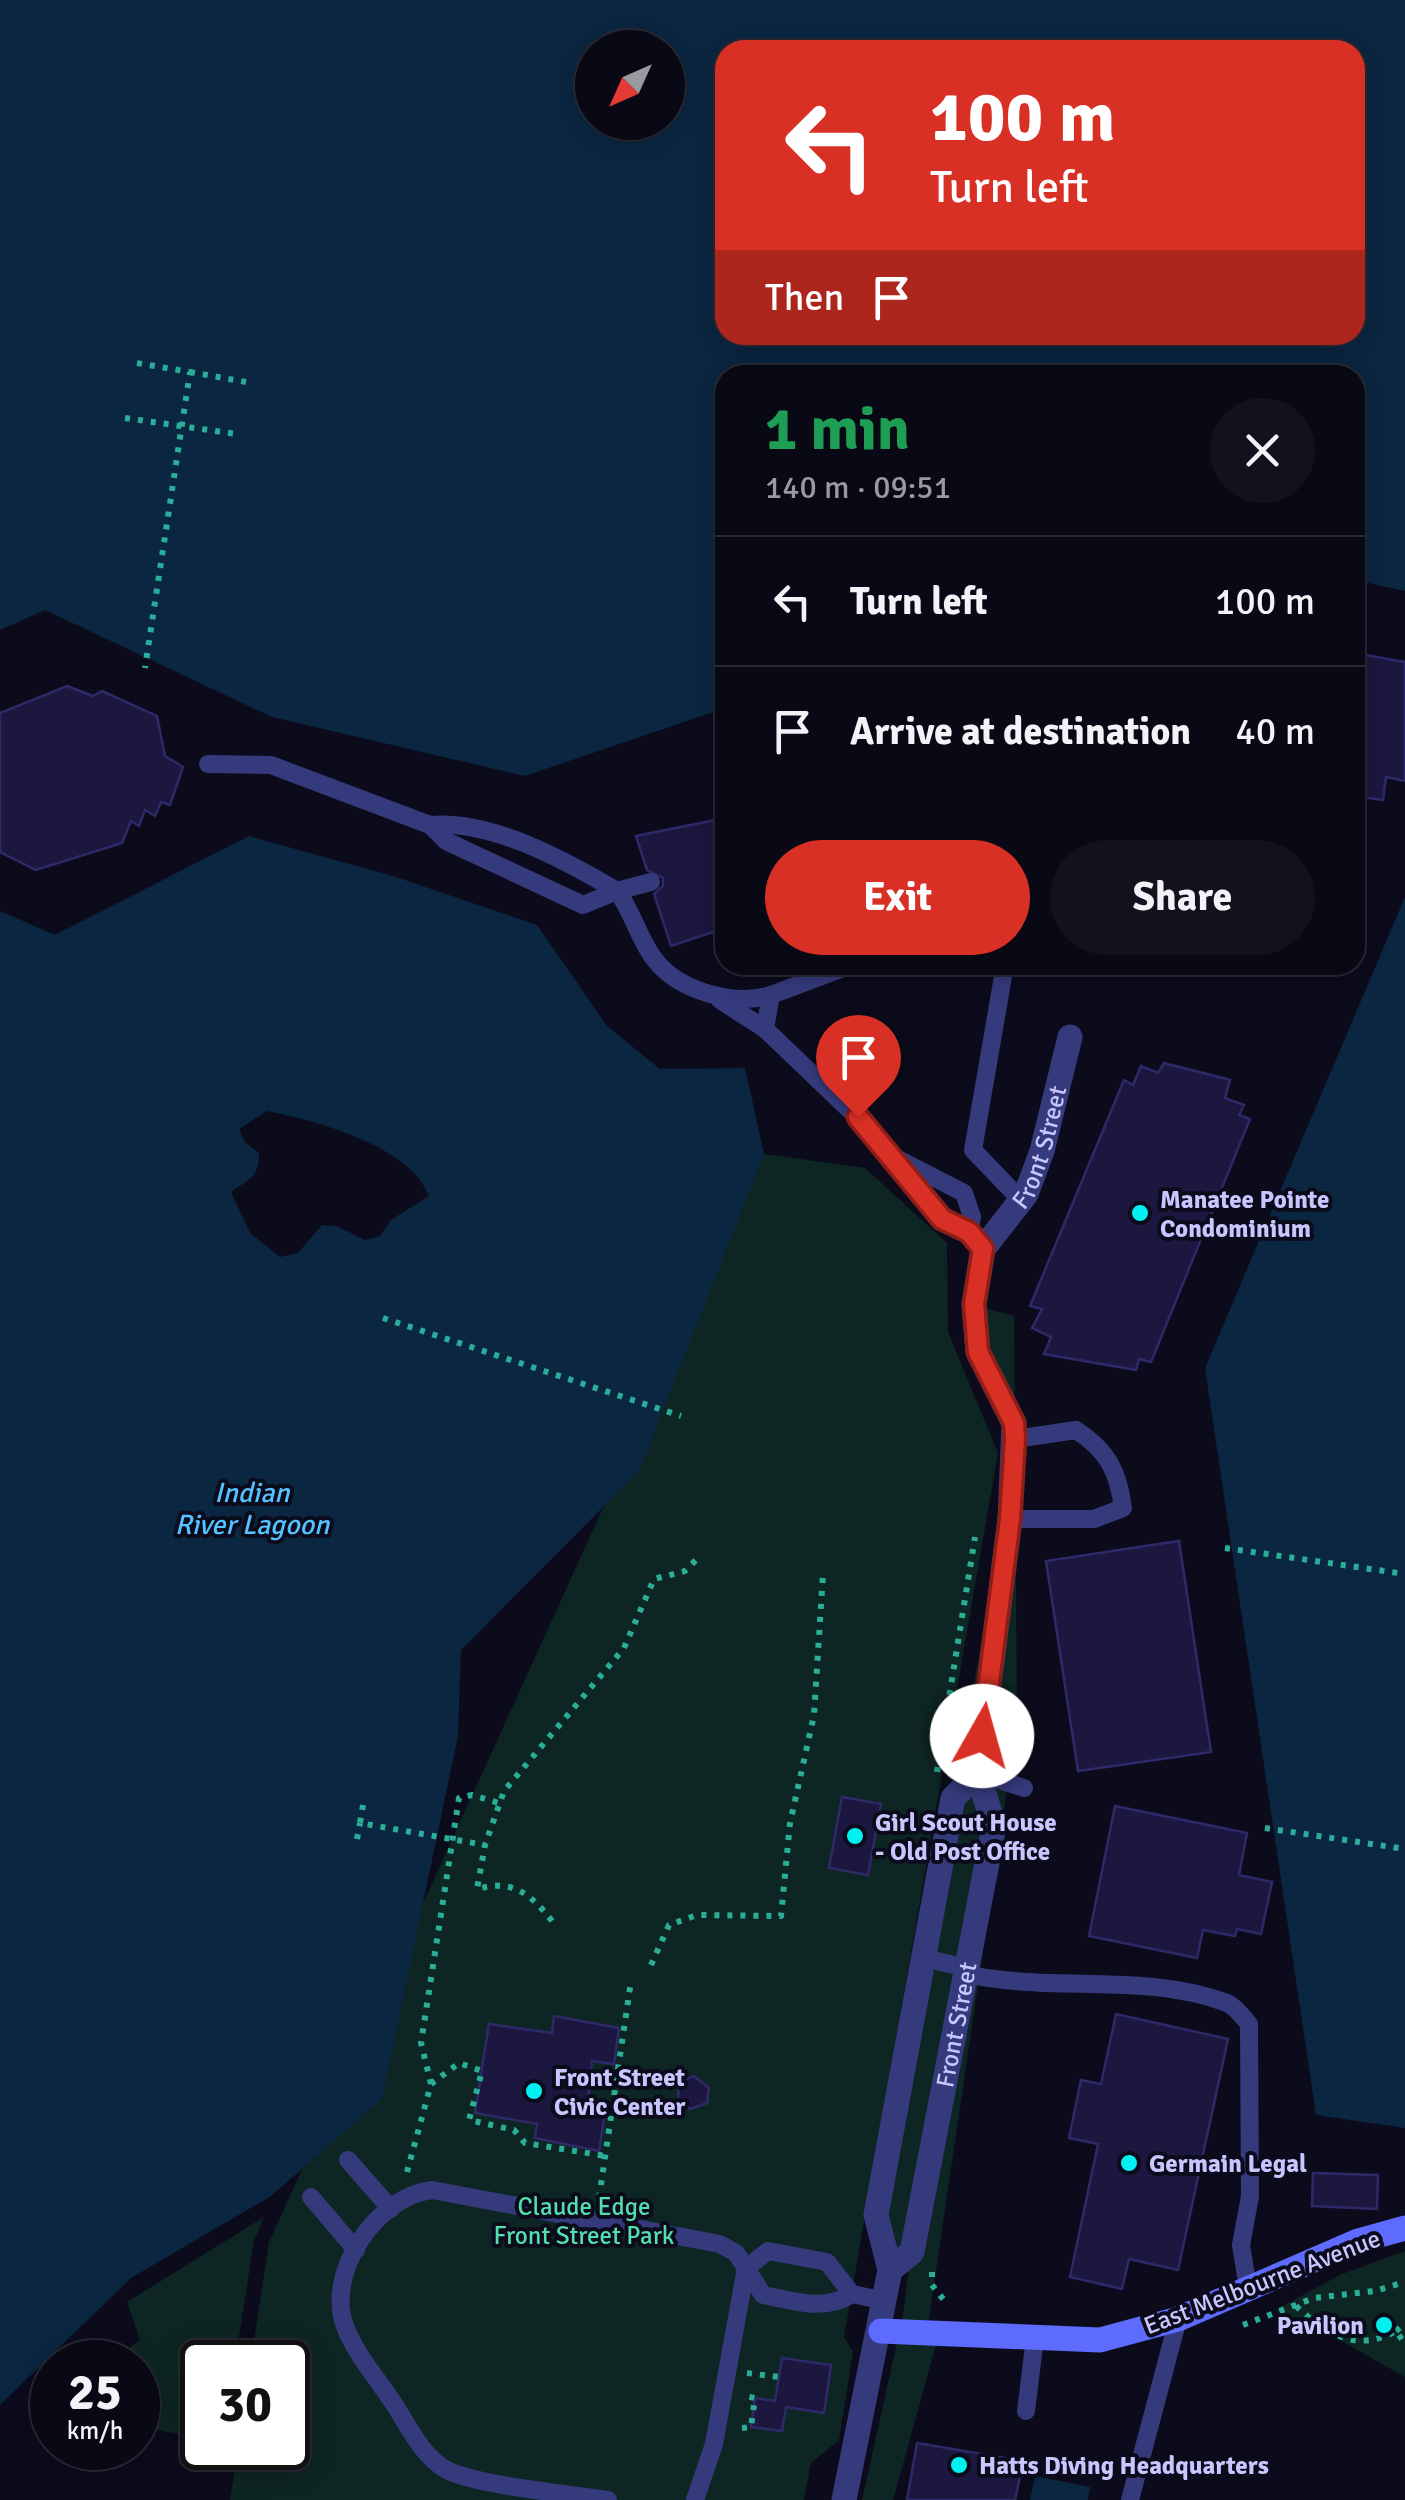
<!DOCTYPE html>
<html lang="en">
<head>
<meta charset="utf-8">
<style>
  :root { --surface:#090815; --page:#12111e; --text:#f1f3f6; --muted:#999aa0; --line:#292934; --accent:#d93025 }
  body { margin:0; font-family:Signika,sans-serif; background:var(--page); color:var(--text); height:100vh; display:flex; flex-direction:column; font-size:38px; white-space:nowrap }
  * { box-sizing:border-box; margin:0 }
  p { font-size:32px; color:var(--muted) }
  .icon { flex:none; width:55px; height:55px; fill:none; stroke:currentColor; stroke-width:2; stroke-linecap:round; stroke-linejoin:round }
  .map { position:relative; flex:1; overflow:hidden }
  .details { position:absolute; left:715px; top:365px; width:650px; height:610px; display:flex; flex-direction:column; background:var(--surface); border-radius:30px; box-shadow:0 5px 25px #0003,0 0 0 2px var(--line) }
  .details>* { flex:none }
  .banner { position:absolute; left:715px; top:40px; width:650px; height:305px; border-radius:30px; box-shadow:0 5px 25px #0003,0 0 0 2px var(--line); background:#d93025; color:#fff; overflow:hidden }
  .needle { width:65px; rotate:225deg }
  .buttons { position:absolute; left:575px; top:30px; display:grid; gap:20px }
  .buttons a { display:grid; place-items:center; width:110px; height:110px; border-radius:50%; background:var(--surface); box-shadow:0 5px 25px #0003,0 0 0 2px var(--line); font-size:50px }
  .speed { position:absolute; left:30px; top:2340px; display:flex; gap:20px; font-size:50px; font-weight:700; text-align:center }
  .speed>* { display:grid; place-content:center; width:130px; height:130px; border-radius:50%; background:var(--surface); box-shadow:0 5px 25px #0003,0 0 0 2px var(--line); line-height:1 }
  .speed small { font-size:25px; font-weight:400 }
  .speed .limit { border:5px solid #111; border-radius:15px; background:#fff; color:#111 }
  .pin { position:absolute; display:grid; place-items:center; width:85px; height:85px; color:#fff; margin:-102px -42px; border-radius:50% 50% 50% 0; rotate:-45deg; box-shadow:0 0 10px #0007 }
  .pin .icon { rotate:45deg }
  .me { position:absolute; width:110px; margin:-55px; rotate:7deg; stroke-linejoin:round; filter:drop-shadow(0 0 8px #0008) }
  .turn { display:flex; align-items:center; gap:35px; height:210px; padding:0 50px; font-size:45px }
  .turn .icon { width:130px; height:130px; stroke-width:2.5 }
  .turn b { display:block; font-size:70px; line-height:85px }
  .then { display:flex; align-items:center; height:95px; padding:0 50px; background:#0003; gap:20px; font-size:38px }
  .round { display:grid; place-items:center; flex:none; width:105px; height:105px; border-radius:52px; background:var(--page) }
  .summary { display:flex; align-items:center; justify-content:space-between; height:170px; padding:0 50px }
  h1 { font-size:60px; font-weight:700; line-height:75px; color:#1e9e55 }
  .primary-button { display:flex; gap:20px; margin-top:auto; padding:20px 50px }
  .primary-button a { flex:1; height:115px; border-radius:60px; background:var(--accent); color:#fff; font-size:40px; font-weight:700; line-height:115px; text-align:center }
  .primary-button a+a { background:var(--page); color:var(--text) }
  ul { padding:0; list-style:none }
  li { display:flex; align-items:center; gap:30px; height:130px; padding:0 50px; border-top:2px solid var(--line) }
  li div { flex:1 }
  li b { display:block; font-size:38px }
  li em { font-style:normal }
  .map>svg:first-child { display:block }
  .green { fill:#0e2623 }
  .water { fill:#0b2641; fill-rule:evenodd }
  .building { fill:#1b173e; stroke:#2f296a; stroke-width:2.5 }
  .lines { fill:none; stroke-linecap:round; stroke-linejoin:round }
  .path { stroke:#2bae98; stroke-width:6; stroke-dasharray:5 8; stroke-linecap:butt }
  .lane { stroke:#353a7c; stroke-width:18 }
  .street { stroke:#353a7c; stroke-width:25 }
  .secondary { stroke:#5d6bff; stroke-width:25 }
  .route-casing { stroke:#8d1f18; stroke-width:25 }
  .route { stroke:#d93025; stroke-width:18 }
  .poi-dot { fill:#00f1f0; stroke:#0c0b1c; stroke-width:4 }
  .labels { text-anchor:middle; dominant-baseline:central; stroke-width:8; stroke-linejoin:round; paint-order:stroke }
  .street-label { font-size:25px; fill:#c7c6ff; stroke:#0c0b1c }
  .poi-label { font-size:25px; font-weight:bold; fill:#c7c6ff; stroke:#0c0b1c; text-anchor:start }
  .park-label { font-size:25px; fill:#52dfad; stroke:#0c0b1c }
  .water-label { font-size:28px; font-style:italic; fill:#54c2ff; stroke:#0c0b1c }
</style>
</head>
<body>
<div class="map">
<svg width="1405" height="2500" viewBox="0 0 1405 2500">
  <rect width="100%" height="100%" fill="#0c0b1c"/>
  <g class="green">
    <polygon points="764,1154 865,1168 947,1243 948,1332 998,1453 844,2337 853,2352 839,2440 811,2463 804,2500 230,2500 238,2448 288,2448 288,2362 251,2362 269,2242"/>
    <polygon points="963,1302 1014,1316 1017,1720 927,2332 939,2334 893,2500 862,2500 903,2315 911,2252 875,2251 861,2332 1014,1454"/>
    <polygon points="264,2217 254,2241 235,2362 202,2362 202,2438 138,2427 138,2362 111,2362 140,2340 127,2302"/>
    <polygon points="1405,2251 1405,2377 1338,2339 1275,2310 1342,2274"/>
  </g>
  <g class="water">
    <path d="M0,0H1405V591L1355,580V375H725V708L525,776L272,717L45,610L0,630ZM592,48H668V122H592ZM725,50H1355V335H725Z"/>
    <path d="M249,836L396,877L537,925L607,1026L660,1069L745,1068L764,1154L639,1471L461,1650L458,1736L382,2099L271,2196L131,2278L0,2405V911L55,935ZM267,1111C316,1121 409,1145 429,1196L391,1220L380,1236L365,1240L337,1226L322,1225L298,1253L280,1257L250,1233L231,1192C249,1179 259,1178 259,1153L245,1142L239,1129Z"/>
    <polygon points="1405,897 1405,2128 1316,2115 1205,1368"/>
    <polygon points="1035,2476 1090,2487 1088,2500 1030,2500"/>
  </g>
  <g class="building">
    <polygon points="1355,653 1405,662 1405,781 1386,777 1383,800 1355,796"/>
    <polygon points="67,686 93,696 102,691 157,716 165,756 183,767 170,805 161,802 155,816 145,810 139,826 131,821 122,843 36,870 0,852 0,713"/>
    <polygon points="725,818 725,928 671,946 654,894 663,886 663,878 647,870 636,836"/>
    <polygon points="1164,1063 1230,1080 1225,1098 1244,1105 1239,1115 1250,1119 1151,1362 1139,1359 1136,1370 1044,1354 1051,1337 1032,1328 1042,1309 1030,1306 1124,1080 1133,1085 1141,1066 1158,1073"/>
    <polygon points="1179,1541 1211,1752 1078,1771 1046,1561"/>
    <polygon points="842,1797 881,1804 868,1875 829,1868"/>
    <polygon points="1115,1806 1247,1833 1239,1875 1272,1882 1261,1934 1237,1929 1235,1936 1203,1930 1197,1958 1089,1936"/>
    <polygon points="1116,2014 1228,2039 1178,2270 1129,2259 1122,2289 1070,2277 1098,2144 1069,2138 1081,2080 1101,2084"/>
    <polygon points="554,2016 619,2028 614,2064 592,2061 587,2111 605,2113 599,2151 535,2138 537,2124 475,2113 489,2024 552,2033"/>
    <polygon points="694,2076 709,2088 707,2103 690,2109 678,2099 679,2082"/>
    <polygon points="1313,2173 1378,2175 1377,2209 1312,2206"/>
    <polygon points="782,2358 831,2365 824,2413 786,2407 782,2431 751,2427 755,2398 775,2401"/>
    <polygon points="917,2443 1006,2458 1003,2472 1020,2476 1015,2500 907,2500"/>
  </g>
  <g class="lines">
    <g class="path">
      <polyline points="137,363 190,372 145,668"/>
      <polyline points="190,372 246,382"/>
      <polyline points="125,418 236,434"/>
      <polyline points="383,1318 681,1416"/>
      <polyline points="1225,1548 1405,1574"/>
      <polyline points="937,1772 975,1537"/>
      <polyline points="363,1805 360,1823 485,1845"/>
      <polyline points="1265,1828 1405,1849"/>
      <polyline points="357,1839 360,1823"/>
      <path d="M552,1921C530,1893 512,1879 477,1889L485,1845L504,1791L624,1648L654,1579L685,1571L700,1556"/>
      <polyline points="651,1965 669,1925 697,1915 781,1916 790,1823 814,1715 823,1574"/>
      <polyline points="431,2084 421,2043 459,1798 472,1795 499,1803"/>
      <polyline points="407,2172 431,2084 459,2063 482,2071 469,2120 514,2130 525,2143 606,2156"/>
      <polyline points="599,2198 631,1981"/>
      <polyline points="932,2272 932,2285 947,2304"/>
      <path d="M1296,2306C1326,2334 1357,2353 1396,2331L1405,2344"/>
      <polyline points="1243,2325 1314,2298 1375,2291 1405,2282"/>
      <polyline points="1396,2331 1405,2323"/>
      <polyline points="747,2373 779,2377"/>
      <polyline points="742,2428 751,2427 755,2398 745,2396"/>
    </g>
    <g class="lane">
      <path d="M208,764L271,765L430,825C492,820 565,860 617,891"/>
      <polyline points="430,825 446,841 583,905 617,891"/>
      <path d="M651,882L617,891C633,912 639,940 655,960C680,992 735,1006 771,995"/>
      <polyline points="851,965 771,995 765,1029 857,1117 942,1219 969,1232 983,1249"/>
      <polyline points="1005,965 973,1150 1021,1200"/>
      <polyline points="720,1000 765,1029"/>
      <polyline points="892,1156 964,1193 972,1217 969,1232"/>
      <path d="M1010,1519H1094L1123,1508C1118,1471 1108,1451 1076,1430L1015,1439"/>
      <polyline points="978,1773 1024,1788"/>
      <polyline points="924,1958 967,1968"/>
      <path d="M966,1974C1051,1993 1146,1972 1227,2003C1236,2007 1243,2017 1249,2024L1250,2196L1241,2245L1248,2288"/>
      <polyline points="348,2160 391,2209"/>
      <polyline points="311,2197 356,2250"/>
      <path d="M852,2294C823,2312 795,2301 763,2295L746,2268L768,2251L827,2262L852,2294L885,2301"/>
      <polyline points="1026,2411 1035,2338"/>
      <path d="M608,2500C569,2494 482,2486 449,2471C425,2460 409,2428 396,2407C380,2382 357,2356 346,2329C323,2274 377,2196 432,2190L720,2244L736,2253L746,2268L714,2444L695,2500"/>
      <polyline points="1130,2500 1178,2319"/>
    </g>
    <g class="street">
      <path id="s1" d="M890,2270L912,2252L994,1827L978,1773L1010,1519L1014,1423L978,1352L974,1304L983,1249L1026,1194L1042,1151L1070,1037"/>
      <polyline points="844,2500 890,2270 876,2215 953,1798 978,1773"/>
    </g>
    <polyline class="secondary" points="881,2331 1100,2340 1178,2319 1358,2241 1405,2228"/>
  </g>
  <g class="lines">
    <defs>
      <polyline id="route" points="858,1117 942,1219 969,1232 983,1249 974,1304 978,1352 1014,1423 1015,1439 1010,1519 982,1736"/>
    </defs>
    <use href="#route" class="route-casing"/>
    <use href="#route" class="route"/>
  </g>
  <g class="poi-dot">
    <circle cx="1140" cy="1213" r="10"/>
    <circle cx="855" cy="1836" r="10"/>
    <circle cx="534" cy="2091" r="10"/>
    <circle cx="1129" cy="2163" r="10"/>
    <circle cx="1384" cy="2325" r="10"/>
    <circle cx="959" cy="2465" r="10"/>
  </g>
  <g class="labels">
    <g class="street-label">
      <text stroke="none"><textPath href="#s1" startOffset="1172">Front Street</textPath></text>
      <text stroke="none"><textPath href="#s1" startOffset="260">Front Street</textPath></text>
      <text transform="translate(1262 2282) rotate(-21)">East Melbourne Avenue</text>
    </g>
    <g class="poi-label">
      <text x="1160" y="1199">Manatee Pointe<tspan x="1160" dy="29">Condominium</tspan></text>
      <text x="875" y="1822">Girl Scout House<tspan x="875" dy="29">- Old Post Office</tspan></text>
      <text x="554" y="2077">Front Street<tspan x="554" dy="29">Civic Center</tspan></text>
      <text x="1149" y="2163">Germain Legal</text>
      <text x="1364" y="2325" text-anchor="end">Pavilion</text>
      <text x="979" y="2465">Hatts Diving Headquarters</text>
    </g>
    <g class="park-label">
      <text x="584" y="2206">Claude Edge<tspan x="584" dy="29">Front Street Park</tspan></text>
    </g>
    <g class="water-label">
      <text x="252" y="1493">Indian<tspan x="252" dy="32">River Lagoon</tspan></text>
    </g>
  </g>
</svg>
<div class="buttons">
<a><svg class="needle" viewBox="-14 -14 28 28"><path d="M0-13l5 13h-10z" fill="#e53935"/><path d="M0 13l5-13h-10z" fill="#999aa0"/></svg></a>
</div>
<div class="speed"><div>25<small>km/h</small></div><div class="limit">30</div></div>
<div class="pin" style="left:858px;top:1117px;background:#d93025"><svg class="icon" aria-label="arrive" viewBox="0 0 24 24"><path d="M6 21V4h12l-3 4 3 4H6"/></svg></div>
<svg class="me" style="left:982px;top:1736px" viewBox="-20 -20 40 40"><circle r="19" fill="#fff"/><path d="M0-13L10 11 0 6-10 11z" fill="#d93025"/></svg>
<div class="banner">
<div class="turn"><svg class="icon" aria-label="left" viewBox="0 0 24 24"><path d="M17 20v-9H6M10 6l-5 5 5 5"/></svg><div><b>100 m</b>Turn left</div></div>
<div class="then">Then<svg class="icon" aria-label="arrive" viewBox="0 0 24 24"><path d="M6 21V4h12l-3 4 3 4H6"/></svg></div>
</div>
<section class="details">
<div class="summary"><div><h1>1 min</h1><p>140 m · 09:51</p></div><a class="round"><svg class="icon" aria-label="close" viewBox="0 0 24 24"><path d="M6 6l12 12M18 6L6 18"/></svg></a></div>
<ul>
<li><svg class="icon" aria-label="left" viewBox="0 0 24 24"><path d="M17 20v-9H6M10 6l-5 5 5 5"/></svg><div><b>Turn left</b></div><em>100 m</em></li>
<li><svg class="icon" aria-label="arrive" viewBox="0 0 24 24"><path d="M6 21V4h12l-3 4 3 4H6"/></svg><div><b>Arrive at destination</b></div><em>40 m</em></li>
</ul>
<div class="primary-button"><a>Exit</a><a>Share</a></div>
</section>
</div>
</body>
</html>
